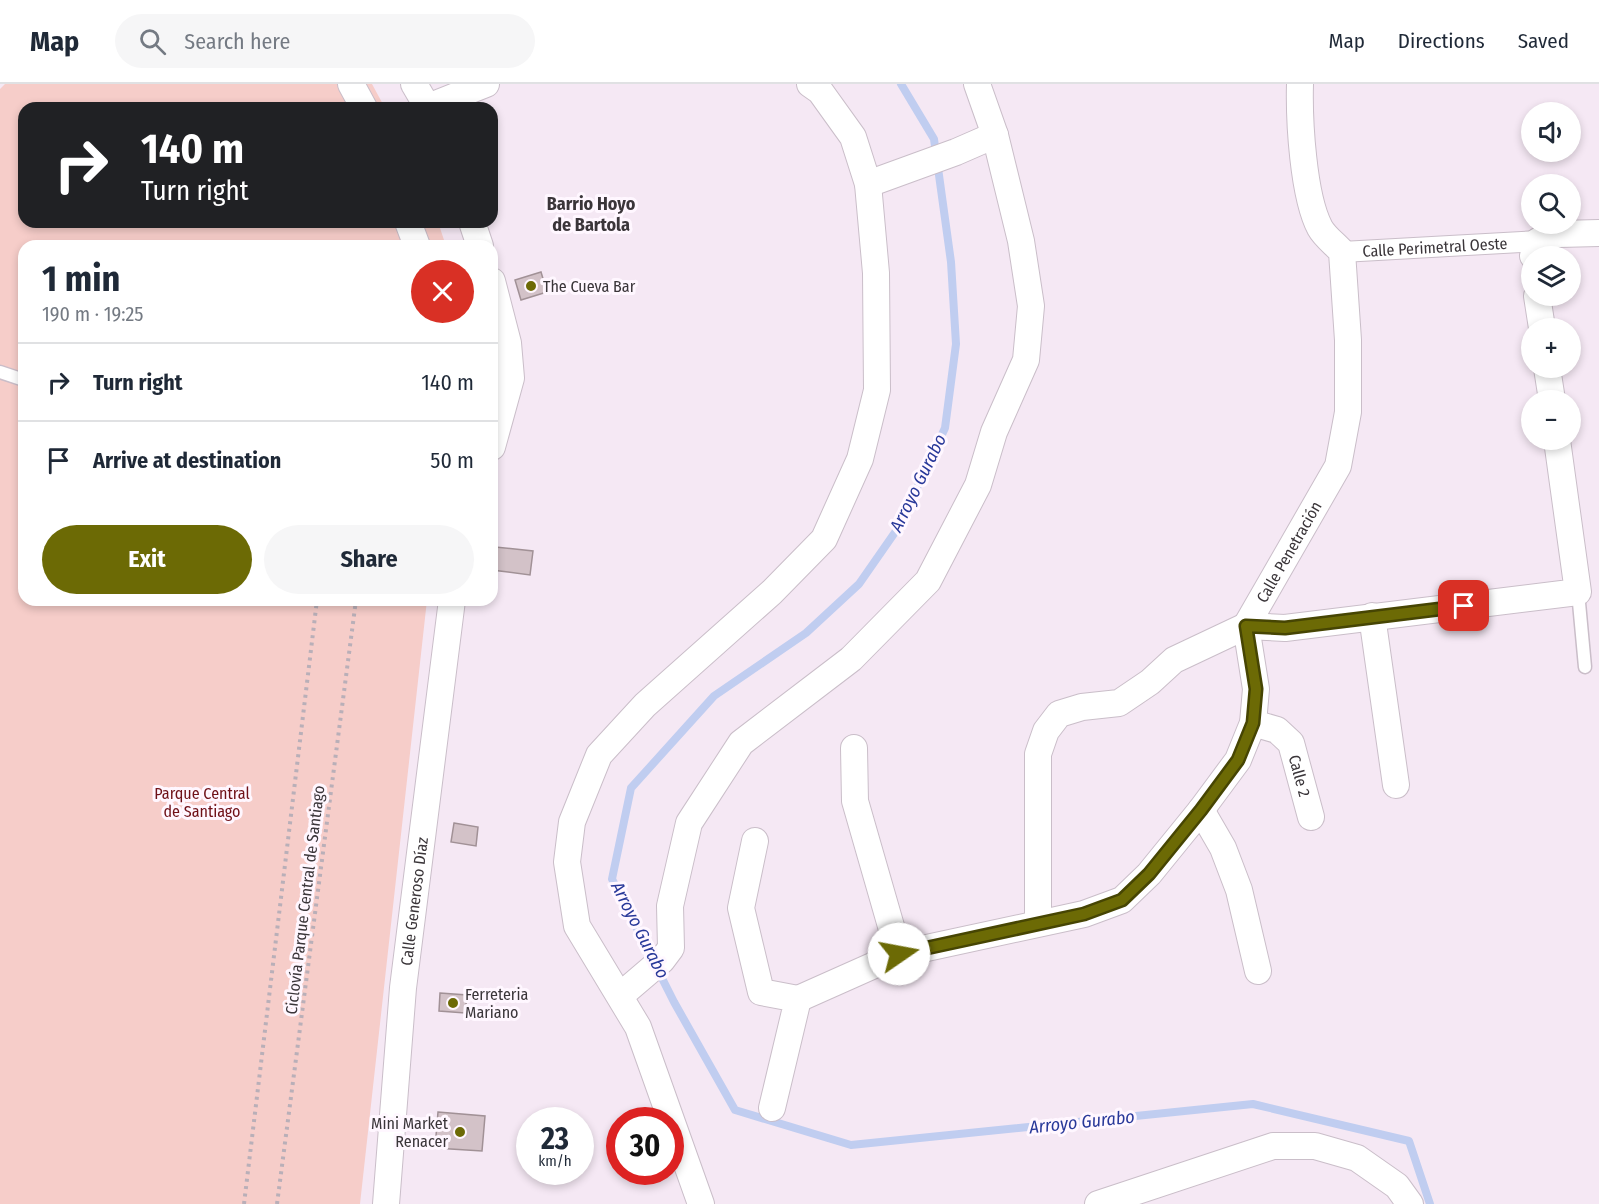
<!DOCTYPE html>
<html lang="en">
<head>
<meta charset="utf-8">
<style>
  :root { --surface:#fff; --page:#f6f6f7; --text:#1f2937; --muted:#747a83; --line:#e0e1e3; --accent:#6c6a05 }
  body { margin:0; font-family:"Fira Sans Condensed",sans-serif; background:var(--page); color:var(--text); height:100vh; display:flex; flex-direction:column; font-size:22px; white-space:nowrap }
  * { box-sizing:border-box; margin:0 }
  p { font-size:20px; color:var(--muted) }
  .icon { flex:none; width:33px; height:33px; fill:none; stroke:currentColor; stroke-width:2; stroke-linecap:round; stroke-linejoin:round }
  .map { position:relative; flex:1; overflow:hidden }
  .side { position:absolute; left:18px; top:156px; width:480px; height:366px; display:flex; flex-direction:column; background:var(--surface); border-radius:18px; box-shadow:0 3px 9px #0003 }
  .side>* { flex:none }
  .guide { position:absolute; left:18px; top:18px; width:480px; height:126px; border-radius:18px; box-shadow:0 3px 9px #0003; background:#202124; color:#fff; overflow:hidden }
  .fabs { position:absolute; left:1521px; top:18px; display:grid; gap:12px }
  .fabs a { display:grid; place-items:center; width:60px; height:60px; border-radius:50%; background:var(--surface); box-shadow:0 3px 9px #0003; font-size:30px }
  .speed { position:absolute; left:516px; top:1023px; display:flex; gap:12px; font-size:30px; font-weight:700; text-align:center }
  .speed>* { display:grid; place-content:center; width:78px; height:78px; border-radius:50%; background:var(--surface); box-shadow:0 3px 9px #0003; line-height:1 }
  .speed small { font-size:15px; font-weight:400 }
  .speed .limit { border:9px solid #d22; background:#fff; color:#111 }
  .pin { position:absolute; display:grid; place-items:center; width:51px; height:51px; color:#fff; margin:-26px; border-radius:12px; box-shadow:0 3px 9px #0006 }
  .me { position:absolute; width:66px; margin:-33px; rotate:78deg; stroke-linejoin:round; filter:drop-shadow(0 0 4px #0008) }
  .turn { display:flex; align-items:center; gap:21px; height:126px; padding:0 24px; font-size:27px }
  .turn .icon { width:78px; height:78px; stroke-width:2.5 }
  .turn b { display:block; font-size:42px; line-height:51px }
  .round { display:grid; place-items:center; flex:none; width:63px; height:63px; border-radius:32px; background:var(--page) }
  .overview { display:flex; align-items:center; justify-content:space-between; height:102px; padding:0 24px }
  h1 { font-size:36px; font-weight:700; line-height:45px }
  .action { display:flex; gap:12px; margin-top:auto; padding:12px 24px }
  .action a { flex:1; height:69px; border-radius:36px; background:var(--accent); color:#fff; font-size:24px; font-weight:700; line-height:69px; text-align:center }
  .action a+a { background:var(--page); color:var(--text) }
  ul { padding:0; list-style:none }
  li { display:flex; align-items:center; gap:18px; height:78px; padding:0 24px; border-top:2px solid var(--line) }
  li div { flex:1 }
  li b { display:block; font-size:22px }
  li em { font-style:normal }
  header { display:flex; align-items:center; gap:36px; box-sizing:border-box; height:84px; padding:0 30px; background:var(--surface); border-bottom:2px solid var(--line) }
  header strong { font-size:28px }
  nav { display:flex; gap:33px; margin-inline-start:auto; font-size:21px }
  .search { width:420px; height:54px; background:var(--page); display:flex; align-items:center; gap:15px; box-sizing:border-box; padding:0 21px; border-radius:33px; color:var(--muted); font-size:22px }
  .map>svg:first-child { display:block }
  .green { fill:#f6cdc9 }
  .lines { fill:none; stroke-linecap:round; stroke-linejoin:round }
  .stream { stroke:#c0cdf0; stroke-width:8 }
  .building { fill:#d3c2c8; stroke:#a19196; stroke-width:1.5 }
  .service-casing { stroke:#cabec9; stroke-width:15 }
  .pedestrian-casing { stroke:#cabec9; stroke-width:22 }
  .minor-casing { stroke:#cabec9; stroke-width:28 }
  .path { stroke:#b9afb8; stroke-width:4; stroke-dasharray:3 4.5; stroke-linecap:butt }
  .service { stroke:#fff; stroke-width:12 }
  .pedestrian { stroke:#fff; stroke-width:20 }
  .minor { stroke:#fff; stroke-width:26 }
  .route-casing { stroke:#464503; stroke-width:15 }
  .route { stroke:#6c6a05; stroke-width:10 }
  .poi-dot { fill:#6c6a05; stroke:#fff7ff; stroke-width:2 }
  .labels { text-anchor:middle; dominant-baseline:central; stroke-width:6; stroke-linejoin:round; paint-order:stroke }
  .street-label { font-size:16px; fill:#3a3539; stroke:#fff7ff }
  .poi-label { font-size:16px; fill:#3a3539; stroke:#fff7ff; text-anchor:start }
  .park-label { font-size:16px; fill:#6f1118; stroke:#fff7ff }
  .neighbourhood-label { font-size:18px; font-weight:bold; fill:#3a3539; stroke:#fff7ff }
  .water-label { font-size:18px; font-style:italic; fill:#283899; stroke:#fff7ff }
</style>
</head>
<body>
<header>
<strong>Map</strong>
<div class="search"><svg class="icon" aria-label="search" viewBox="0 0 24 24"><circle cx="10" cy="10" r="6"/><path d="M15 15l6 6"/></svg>Search here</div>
<nav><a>Map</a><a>Directions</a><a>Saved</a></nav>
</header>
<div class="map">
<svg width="1599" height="1120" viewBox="0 0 1599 1120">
  <rect width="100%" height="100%" fill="#f5e8f4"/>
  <polygon class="green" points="5,0 372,0 385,24 24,24 24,138 438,138 446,162 24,162 24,516 427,516 360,1120 0,1120 0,5"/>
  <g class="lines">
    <polyline class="stream" points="901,0 934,55 951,178 956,260 945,344 898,444 859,500 806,549 714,612 631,704 612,795 674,918 735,1026 851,1061 1253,1020 1409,1057 1430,1120"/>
  </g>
  <g class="building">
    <polygon points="541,188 547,208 521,216 515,196"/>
    <polygon points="495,463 533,467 530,491 492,486"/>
    <polygon points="454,739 478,743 476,762 451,758"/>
    <polygon points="440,909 467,911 465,929 439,927"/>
    <polygon points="438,1028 485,1032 482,1067 435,1064"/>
  </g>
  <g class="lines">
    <defs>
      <g id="service">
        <polyline points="0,288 24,296"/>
        <polyline points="1578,508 1585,583"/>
      </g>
      <g id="pedestrian">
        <path id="s1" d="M1342,168L1538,157"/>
      </g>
      <g id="minor">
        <polyline points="351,0 364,24"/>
        <polyline points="414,0 428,24"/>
        <polyline points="428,23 486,0"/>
        <polyline points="868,100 956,68 995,51"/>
        <polyline points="408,138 417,162"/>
        <polyline points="472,138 480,162"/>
        <polyline points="1533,172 1538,157 1547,152 1559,150 1599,149"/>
        <polyline points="492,197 508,259 511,294 492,363"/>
        <polyline points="1537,212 1542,244"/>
        <polyline points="1547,284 1552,316"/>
        <polyline points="1372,532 1396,701"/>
        <path id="s2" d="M1253,639L1277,646L1291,659L1311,733"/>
        <polyline points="854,664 855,717 899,870"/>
        <polyline points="1201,726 1223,764 1239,806 1258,887"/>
        <polyline points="755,757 741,824 761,908 798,915 772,1024"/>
        <polyline points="1038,839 1038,670 1046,647 1059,630 1082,623 1119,619 1150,598 1174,576 1246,542 1285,544 1578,508 1557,356"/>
        <polyline points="621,911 662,876 671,864 670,822 689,739 741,659 851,575 928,497 978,401 994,348 1026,276 1031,222 1021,157 995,51 977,0"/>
        <path id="s3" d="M798,915L899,870L1084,830L1122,816L1149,790L1201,726L1238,676L1253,639L1256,605L1246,542L1338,382L1348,328V256L1342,168C1335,160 1325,153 1320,144C1303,112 1299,36 1300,0"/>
        <path id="s4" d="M386,1120L403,904L452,516"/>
        <polyline points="701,1120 638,943 577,842 567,778 572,738 599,671 645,621 772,508 824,455 860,375 877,306 876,189 868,100 853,53 820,7 810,0"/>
        <polyline points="1098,1120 1273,1062 1315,1062 1357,1074 1397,1102 1410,1120"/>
      </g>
    </defs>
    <use href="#service" class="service-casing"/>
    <use href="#pedestrian" class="pedestrian-casing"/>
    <use href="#minor" class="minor-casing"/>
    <g class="path">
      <polyline points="244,1120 317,516"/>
      <polyline points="277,1120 356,516"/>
    </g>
    <use href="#service" class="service"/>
    <use href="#pedestrian" class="pedestrian"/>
    <use href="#minor" class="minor"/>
  </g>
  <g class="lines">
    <defs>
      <polyline id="route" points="899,870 1084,830 1122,816 1149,790 1201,726 1238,676 1253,639 1256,605 1246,542 1285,544 1464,522"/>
    </defs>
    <use href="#route" class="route-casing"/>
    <use href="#route" class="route"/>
  </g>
  <g class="poi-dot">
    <circle cx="531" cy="202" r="6"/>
    <circle cx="453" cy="919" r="6"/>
    <circle cx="460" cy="1048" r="6"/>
  </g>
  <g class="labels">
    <g class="street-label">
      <text stroke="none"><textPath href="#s1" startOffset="93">Calle Perimetral Oeste</textPath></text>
      <text stroke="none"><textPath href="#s3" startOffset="746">Calle Penetración</textPath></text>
      <text stroke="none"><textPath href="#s2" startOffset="78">Calle 2</textPath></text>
      <text transform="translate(305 816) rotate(-83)">Ciclovía Parque Central de Santiago</text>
      <text stroke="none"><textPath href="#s4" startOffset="304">Calle Generoso Díaz</textPath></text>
    </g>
    <g class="poi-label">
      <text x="543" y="202">The Cueva Bar</text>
      <text x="465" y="910">Ferreteria<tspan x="465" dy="18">Mariano</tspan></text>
      <text x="448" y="1039" text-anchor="end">Mini Market<tspan x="448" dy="18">Renacer</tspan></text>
    </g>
    <g class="park-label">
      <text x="202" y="709">Parque Central<tspan x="202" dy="18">de Santiago</tspan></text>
    </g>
    <g class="neighbourhood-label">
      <text x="591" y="120">Barrio Hoyo<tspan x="591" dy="21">de Bartola</tspan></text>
    </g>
    <g class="water-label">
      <text transform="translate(918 399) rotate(-64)">Arroyo Gurabo</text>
      <text transform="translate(640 846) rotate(63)">Arroyo Gurabo</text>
      <text transform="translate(1082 1038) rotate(-6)">Arroyo Gurabo</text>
    </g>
  </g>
</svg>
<div class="fabs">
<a><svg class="icon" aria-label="sound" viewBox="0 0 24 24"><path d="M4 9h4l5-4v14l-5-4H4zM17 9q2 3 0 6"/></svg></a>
<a><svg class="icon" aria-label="search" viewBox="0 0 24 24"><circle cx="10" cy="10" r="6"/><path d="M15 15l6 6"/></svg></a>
<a><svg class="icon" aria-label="layers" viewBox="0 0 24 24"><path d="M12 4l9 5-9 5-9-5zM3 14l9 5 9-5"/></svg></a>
<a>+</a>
<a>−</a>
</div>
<div class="speed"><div>23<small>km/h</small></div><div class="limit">30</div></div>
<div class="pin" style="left:1464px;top:522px;background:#d93025"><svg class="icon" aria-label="arrive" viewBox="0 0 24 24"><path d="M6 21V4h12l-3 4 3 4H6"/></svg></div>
<svg class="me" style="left:899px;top:870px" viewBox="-20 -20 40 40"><circle r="19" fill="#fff"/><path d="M0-13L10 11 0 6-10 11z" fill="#6c6a05"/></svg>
<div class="guide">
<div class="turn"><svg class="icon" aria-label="right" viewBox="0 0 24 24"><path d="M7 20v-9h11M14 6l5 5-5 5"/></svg><div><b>140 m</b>Turn right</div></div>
</div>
<section class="side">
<div class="overview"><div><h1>1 min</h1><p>190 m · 19:25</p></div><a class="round" style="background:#d93025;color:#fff"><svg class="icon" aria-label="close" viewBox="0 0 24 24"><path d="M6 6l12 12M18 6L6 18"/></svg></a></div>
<ul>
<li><svg class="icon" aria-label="right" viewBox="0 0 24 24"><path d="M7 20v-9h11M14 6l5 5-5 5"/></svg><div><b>Turn right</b></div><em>140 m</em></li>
<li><svg class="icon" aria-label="arrive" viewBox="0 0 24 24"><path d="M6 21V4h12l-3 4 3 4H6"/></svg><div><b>Arrive at destination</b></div><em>50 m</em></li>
</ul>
<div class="action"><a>Exit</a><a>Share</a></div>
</section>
</div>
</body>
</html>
